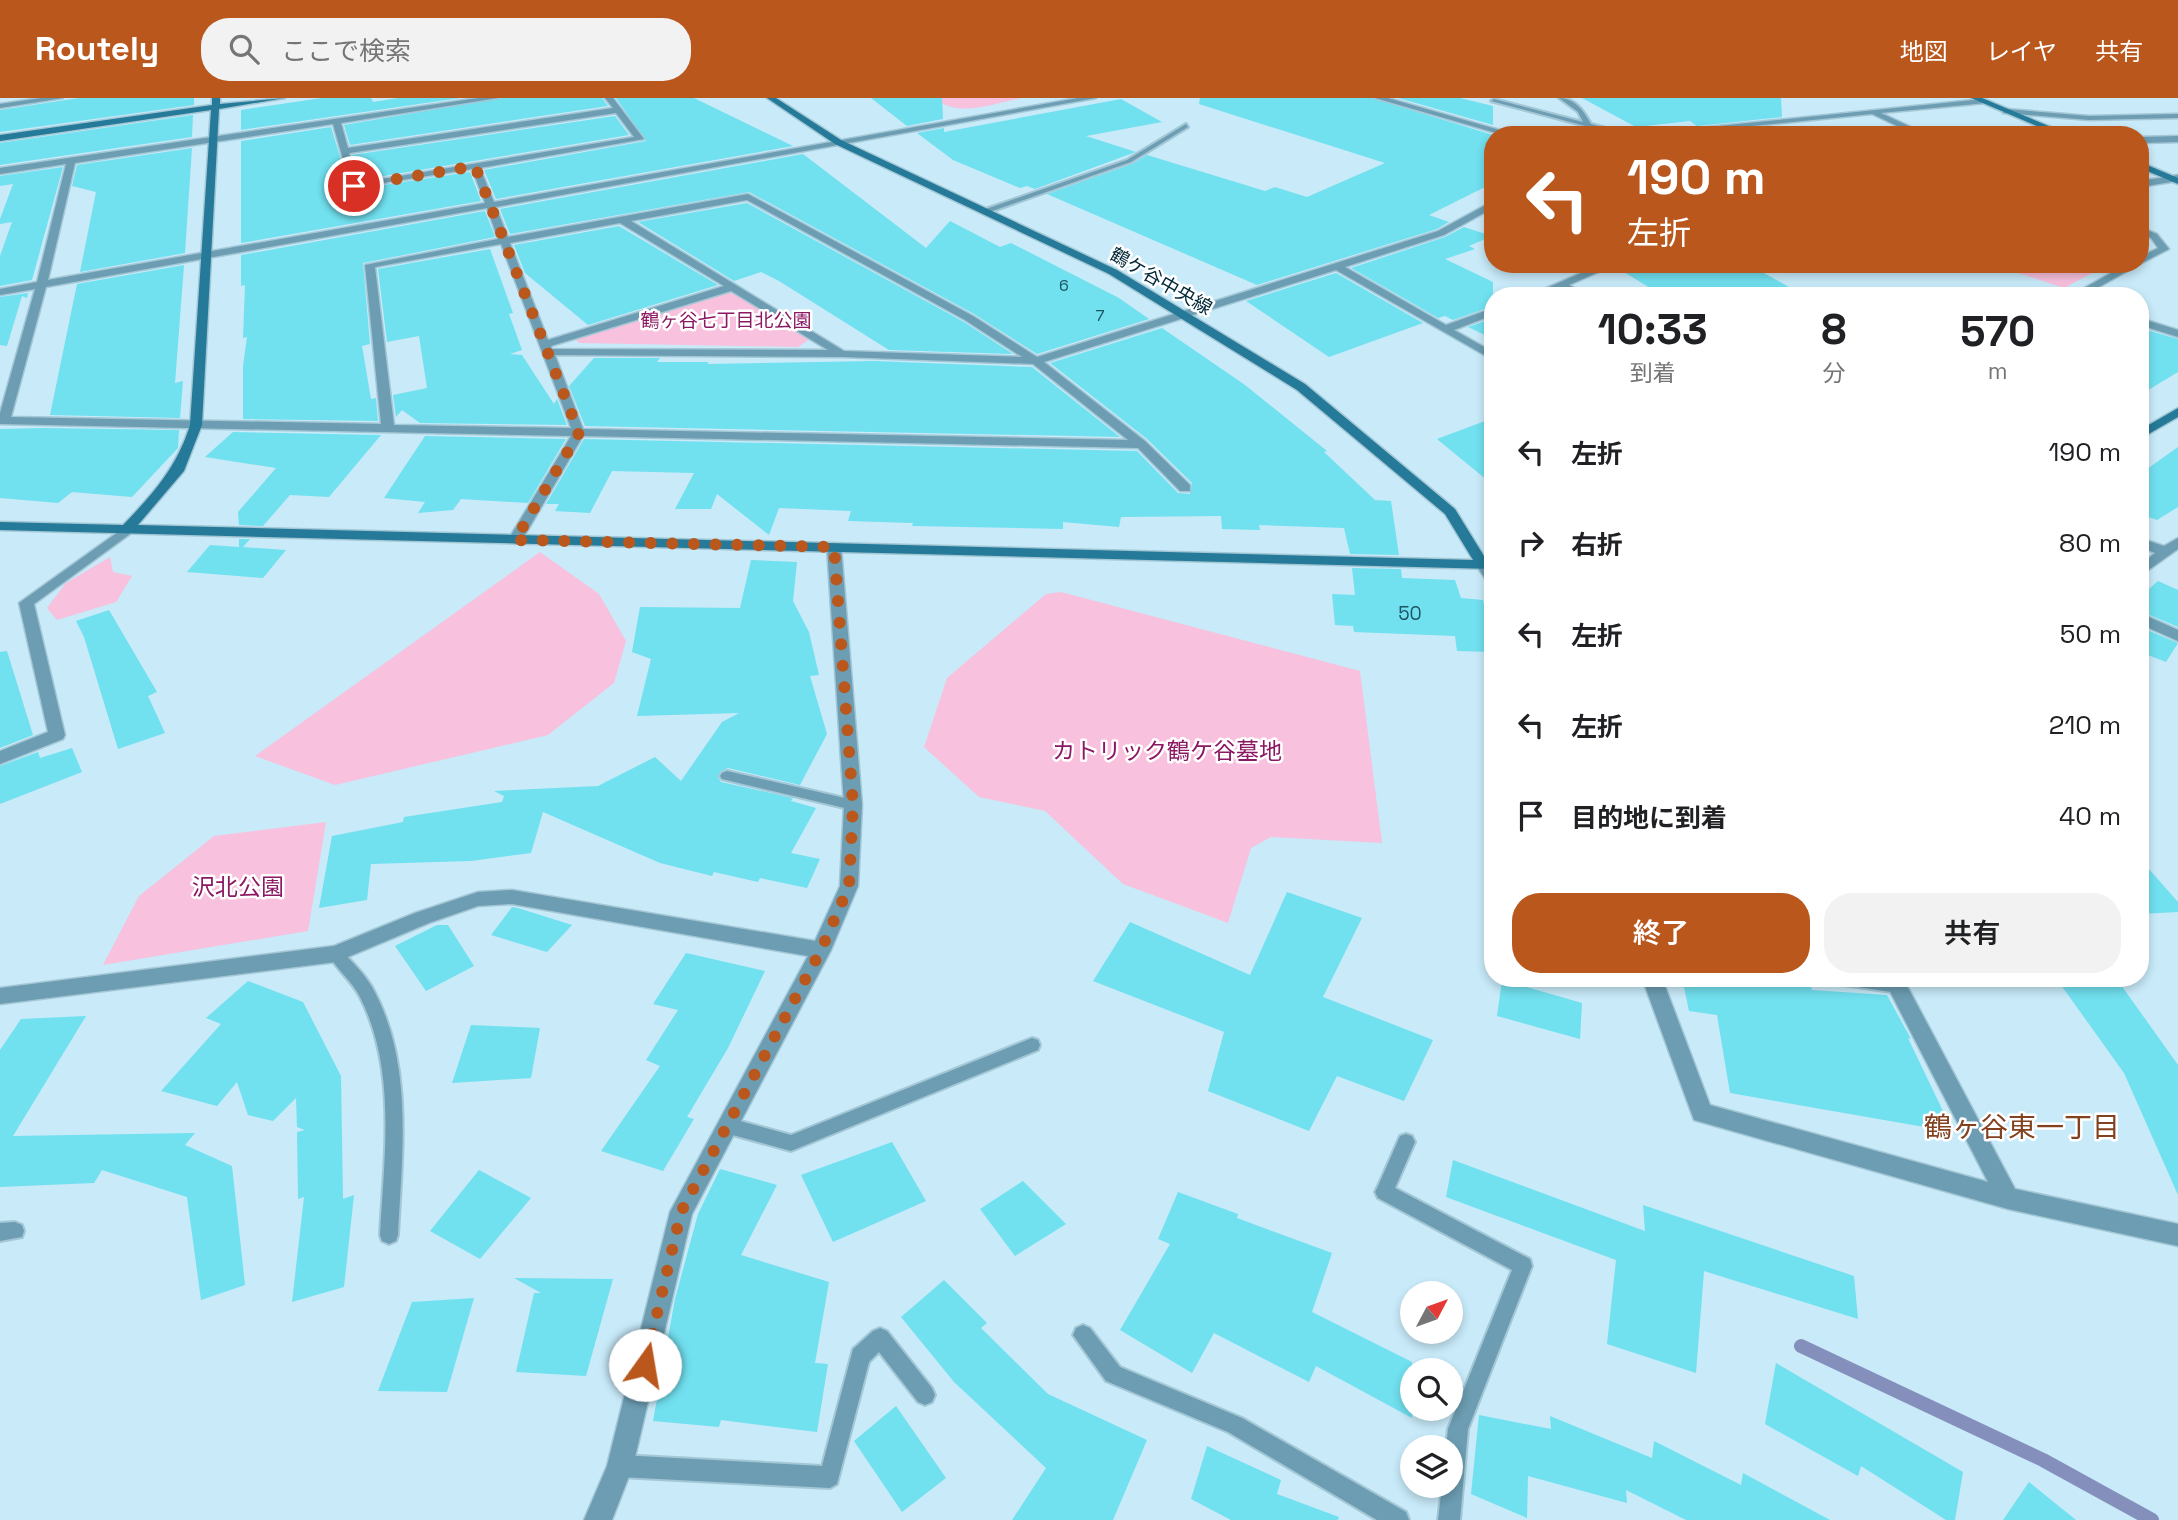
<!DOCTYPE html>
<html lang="ja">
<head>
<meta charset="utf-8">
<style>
  :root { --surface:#fff; --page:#f2f2f2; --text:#202124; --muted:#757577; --accent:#ba571d }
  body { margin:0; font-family:"Space Grotesk","Noto Sans JP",sans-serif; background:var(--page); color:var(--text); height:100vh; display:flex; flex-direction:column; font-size:26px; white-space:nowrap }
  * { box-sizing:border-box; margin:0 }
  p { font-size:23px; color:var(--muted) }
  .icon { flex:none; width:38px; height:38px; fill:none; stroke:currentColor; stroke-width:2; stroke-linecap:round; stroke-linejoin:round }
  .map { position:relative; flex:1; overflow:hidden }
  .drawer { position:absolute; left:1484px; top:189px; width:665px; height:700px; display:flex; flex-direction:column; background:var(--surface); border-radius:28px; box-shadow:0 4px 10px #0003 }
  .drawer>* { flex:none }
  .banner { position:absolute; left:1484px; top:28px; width:665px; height:147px; border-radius:28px; box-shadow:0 4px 10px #0003; background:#ba571d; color:#fff; overflow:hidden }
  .needle { width:46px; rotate:49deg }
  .fabs { position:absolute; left:1400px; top:1183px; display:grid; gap:14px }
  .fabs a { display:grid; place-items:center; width:63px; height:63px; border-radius:50%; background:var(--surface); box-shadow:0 4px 10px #0003; font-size:35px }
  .pin { position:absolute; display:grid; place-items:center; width:60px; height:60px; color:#fff; margin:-30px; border:4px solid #fff; border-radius:50%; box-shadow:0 2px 7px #0007 }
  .me { position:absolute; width:77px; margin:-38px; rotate:13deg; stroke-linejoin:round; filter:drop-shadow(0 0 5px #0008) }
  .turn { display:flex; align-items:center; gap:24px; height:147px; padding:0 28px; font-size:32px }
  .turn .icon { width:91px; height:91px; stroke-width:2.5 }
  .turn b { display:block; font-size:49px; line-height:60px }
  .eta { display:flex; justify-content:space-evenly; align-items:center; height:119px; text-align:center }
  .eta b { font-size:42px; font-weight:600; line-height:49px }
  .primary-button { display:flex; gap:14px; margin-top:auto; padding:14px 28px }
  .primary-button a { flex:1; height:80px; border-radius:28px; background:var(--accent); color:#fff; font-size:28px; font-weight:600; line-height:80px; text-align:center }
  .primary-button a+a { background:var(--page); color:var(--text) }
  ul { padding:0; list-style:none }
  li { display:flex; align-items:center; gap:21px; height:91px; padding:0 28px }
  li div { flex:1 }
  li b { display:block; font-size:26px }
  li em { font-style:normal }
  header { display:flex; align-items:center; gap:42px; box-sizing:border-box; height:98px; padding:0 35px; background:var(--accent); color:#fff }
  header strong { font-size:33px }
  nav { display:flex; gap:38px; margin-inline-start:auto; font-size:24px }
  .search { width:490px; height:63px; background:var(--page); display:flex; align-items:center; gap:18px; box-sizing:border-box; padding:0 24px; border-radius:28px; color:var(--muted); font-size:26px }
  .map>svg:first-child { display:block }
  .green { fill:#f8c1dd }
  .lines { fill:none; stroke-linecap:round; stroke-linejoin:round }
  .stream { stroke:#858fbc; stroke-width:14 }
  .building { fill:#71e0ef }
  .lane-casing { stroke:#a4c7d6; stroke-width:4 }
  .street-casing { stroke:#a4c7d6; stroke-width:3 }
  .secondary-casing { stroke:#a4c7d6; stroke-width:3 }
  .lane { fill:#6c9db2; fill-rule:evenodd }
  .street { fill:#6c9db2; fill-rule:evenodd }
  .secondary { fill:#247a98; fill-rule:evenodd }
  .route { stroke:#ba571d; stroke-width:12; stroke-dasharray:0 21.6 }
  .labels { text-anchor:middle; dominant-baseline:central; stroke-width:5; stroke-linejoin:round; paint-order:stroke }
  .far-number-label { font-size:16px; fill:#1c5665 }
  .far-street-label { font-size:19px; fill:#002837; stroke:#fff }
  .far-park-label { font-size:19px; fill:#8b1863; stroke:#fff }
  .number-label { font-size:19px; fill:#1c5665 }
  .park-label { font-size:23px; fill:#8b1863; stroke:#fff }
  .near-neighbourhood-label { font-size:28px; fill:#824220; stroke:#fff }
</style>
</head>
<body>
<header>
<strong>Routely</strong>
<div class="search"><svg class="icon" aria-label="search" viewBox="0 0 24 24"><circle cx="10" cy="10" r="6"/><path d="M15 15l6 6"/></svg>ここで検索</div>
<nav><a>地図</a><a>レイヤ</a><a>共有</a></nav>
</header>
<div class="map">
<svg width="2178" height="1422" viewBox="0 0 2178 1422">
  <rect width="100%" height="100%" fill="#c8eaf9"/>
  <g class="green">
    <path d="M935,0H1022C995,5 957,21 935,0Z"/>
    <polygon points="1990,166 2109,166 2064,190"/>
    <polygon points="729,192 810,241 798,249 579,245 574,239"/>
    <polygon points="540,454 599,496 626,543 614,585 548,637 335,687 255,658"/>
    <polygon points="110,459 113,474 132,478 116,504 57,522 47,510 66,485"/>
    <polygon points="1061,494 1360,573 1382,745 1271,739 1251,750 1228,825 1123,786 1045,713 979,699 924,649 947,580 1046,496"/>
    <polygon points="326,724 308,833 103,867 139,798 214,738"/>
  </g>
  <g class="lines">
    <polyline class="stream" points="1801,1248 2043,1362 2152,1422"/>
  </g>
  <g class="building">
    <polygon points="79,0 194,0 194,7 0,34 0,12"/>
    <polygon points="322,0 371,0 373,4 398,0 460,0 241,32 241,12"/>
    <polygon points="501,0 602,0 608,8 350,47 344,27"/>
    <polygon points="616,0 694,0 793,48 496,101 484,72 646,43"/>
    <polygon points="871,0 942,0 943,21 907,28"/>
    <polygon points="1200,0 1372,0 1493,37 1493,85 1429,117 1449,124 1437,131 1257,187 1047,96 1132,66 1147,57 1265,93 1275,89 1307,99 1385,65 1199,6"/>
    <polygon points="1398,0 1460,0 1493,8 1493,27"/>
    <polygon points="1582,0 1781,0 1782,19 1697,28 1690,23 1636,29"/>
    <polygon points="1121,1 1162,24 1086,38 1136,54 1035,91 1027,88 1020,90 953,62 917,35 944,30 944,34"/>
    <polygon points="193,17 192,39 0,67 0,45"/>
    <polygon points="615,18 629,37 360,82 352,57"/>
    <polygon points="331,29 350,92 470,74 481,103 241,145 241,43"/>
    <polygon points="192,50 185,155 80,174 96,94 72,88 77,67"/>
    <polygon points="803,56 926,150 950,123 1000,149 1011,145 1119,200 1149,221 1037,256 974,216 749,94 510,136 500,111"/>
    <polygon points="63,69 32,182 0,188 0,158 12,124 0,126 0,121 13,86 0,88 0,78"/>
    <polygon points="747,105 964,224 1013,256 889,252 779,183 761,174 734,183 638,124"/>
    <polygon points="485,113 495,139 363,165 370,246 362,248 371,301 376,300 378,323 243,321 243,268 247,239 243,240 245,187 241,188 241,157"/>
    <polygon points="619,128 718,187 588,227 525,175 514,147"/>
    <polygon points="1464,129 1492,138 1469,148 1475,151 1445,161 1493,184 1493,208 1453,222 1445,218 1438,220 1351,170 1445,139"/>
    <polygon points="490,151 513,215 509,216 522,252 510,256 522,257 554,306 557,301 567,327 420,325 402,312 396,319 393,297 427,290 419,238 387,244 378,171"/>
    <polygon points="1664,166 1748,166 1805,198 1663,198 1619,171"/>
    <polygon points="184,167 175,285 183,283 180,320 50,317 77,186"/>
    <polygon points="1336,175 1423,225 1329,259 1246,203"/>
    <polygon points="28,195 27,200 22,198 7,248 0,247 0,199"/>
    <polygon points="1493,220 1493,241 1468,229"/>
    <polygon points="1162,230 1245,287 1327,353 1324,354 1375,402 1391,403 1399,457 1350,456 1344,430 1259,427 1260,432 1222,431 1221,418 1121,419 1119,429 1063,424 1063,431 912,428 913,425 848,423 851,413 779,410 769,437 717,396 711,411 675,411 694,375 612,373 590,415 555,413 559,406 546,406 584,341 1137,353 1178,395 1190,396 1192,385 1147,341 1050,265"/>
    <polygon points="2150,233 2178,241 2178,274 2140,297 2140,240"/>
    <polygon points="594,260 660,260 657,264 709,264 707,266 874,263 1032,269 1120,339 585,328 569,288"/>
    <polygon points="1493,320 1493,387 1437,341"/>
    <polygon points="44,330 179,332 178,350 132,399 72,394 58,405 0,400 0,331"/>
    <polygon points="233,334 381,337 329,399 290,397 263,428 239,427 238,414 276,370 205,359"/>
    <polygon points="425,338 566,341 528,405 461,401 453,412 418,415 425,404 384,400"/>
    <polygon points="2178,349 2178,409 2157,422 2140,416 2140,376"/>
    <polygon points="239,441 250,441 243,449 286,452 263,480 187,474 210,447 239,449"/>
    <polygon points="751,462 797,464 793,503 809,534 819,577 810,578 827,636 800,687 728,670 720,674 718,679 721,684 793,700 791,703 816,710 791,755 820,761 807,790 760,780 758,784 714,774 712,778 660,765 543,714 531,755 471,763 371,766 367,802 319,810 332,738 403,724 404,719 502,704 504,698 494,693 598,688 655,659 681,683 722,624 739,615 637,618 651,561 632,554 640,509 740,510"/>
    <polygon points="1352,470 1401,471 1402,480 1455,482 1461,500 1483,502 1493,554 1457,553 1455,538 1354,534 1353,528 1335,527 1332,496 1355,497"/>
    <polygon points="2158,483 2178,492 2178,529 2140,513 2140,499"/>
    <polygon points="109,512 157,594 148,598 165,635 118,651 84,539 76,523"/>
    <polygon points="2140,529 2178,545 2166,564 2140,554"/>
    <polygon points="7,553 33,637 0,650 0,554"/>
    <polygon points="72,650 82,674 0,706 0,668 38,654 40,660"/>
    <polygon points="2140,761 2178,804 2178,814 2140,816"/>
    <polygon points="1287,794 1362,820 1323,899 1433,942 1404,1003 1337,978 1309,1033 1208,993 1224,934 1093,883 1130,824 1250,877"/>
    <polygon points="512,809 518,810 572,827 547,854 491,837"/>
    <polygon points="437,827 448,827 474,868 426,893 395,848"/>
    <polygon points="686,855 765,873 728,950 687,1019 694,1021 663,1073 601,1053 660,968 646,962 678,912 653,906"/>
    <polygon points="1682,880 1769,880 1810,886 1812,892 1887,897 1911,941 1908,940 1953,1034 1730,995 1717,917 1689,913"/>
    <polygon points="2056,880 2116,880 2178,967 2178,1097 2124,975"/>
    <polygon points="1502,882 1582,905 1580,941 1497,918"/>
    <polygon points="248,883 303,904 341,978 343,1101 354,1097 344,1189 292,1204 304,1099 298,1101 297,1034 305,1032 297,1029 296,1000 273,1023 248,1017 237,984 217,1008 161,993 221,926 206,920"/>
    <polygon points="86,918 13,1038 195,1035 185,1047 232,1068 245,1187 201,1202 187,1099 102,1072 94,1085 0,1089 0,952 21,921"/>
    <polygon points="471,927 540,930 531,980 452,985"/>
    <polygon points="892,1044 926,1103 833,1144 801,1077"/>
    <polygon points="1453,1062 1645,1133 1643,1107 1854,1178 1858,1221 1704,1173 1696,1275 1607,1246 1616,1162 1446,1099"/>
    <polygon points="720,1071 777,1087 741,1157 829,1184 815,1265 828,1266 817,1334 721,1322 719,1329 653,1323 675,1201 698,1116"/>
    <polygon points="479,1072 531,1100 480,1161 430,1133"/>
    <polygon points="1023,1083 1066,1126 1015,1158 980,1111"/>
    <polygon points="1178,1094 1238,1116 1237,1120 1332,1155 1312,1214 1412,1264 1412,1320 1316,1268 1309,1284 1214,1235 1192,1275 1120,1232 1170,1146 1158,1141"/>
    <polygon points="514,1180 613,1181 586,1278 516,1274 534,1195 541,1195"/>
    <polygon points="944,1182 987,1225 981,1230 1048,1296 1147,1342 1113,1422 1012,1422 1046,1370 954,1284 901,1219"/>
    <polygon points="474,1200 447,1294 378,1293 412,1204"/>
    <polygon points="1776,1265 1963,1374 1955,1422 1946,1422 1861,1368 1858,1378 1765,1326"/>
    <polygon points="896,1308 946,1380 902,1414 854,1343"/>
    <polygon points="1479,1317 1551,1331 1550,1318 1652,1360 1654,1343 1741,1387 1743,1375 1830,1422 1686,1422 1626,1392 1627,1405 1528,1378 1527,1420 1471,1396"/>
    <polygon points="1207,1348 1281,1382 1277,1396 1339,1419 1338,1422 1231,1422 1191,1401"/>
    <polygon points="2029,1384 2076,1422 2003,1422"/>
  </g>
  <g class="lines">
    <defs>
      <g id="lane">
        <path d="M1559,0C1575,0 1584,13 1591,26L1631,37H1619L1491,3L1494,1L1583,24L1578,14Z"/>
        <polygon points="1186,26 1188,29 1131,64 987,115 980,113 1127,62"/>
        <polygon points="727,673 853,702 860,707 853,712 722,681 720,678 722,675"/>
        <path d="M336,850L341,852C352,864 364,875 372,889C414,964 402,1055 398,1137L396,1143L389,1146L382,1143L380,1137C384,1059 397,972 360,899C352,883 337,872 328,856L331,852Z"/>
        <polygon points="1836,880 1890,880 1904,883 1906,888 1904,893 1898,895 1844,887 1838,885"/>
        <polygon points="1032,940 1038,942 1040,947 1038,952 791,1053 729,1036 723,1034 720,1028 723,1022 729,1020 791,1037"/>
        <polygon points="1406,1036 1412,1038 1415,1044 1395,1090 1530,1161 1532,1168 1468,1331 1460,1422 1438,1422 1442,1388 1451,1388 1451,1349 1446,1349 1448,1331 1512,1172 1378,1100 1375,1094 1378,1088 1400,1038"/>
        <polygon points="15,1124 22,1127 24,1133 22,1139 0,1143 0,1125"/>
        <polygon points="1083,1227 1090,1230 1120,1269 1242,1320 1406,1414 1409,1422 1377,1422 1228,1334 1106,1283 1073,1237 1076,1230"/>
        <polygon points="880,1230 887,1233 932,1290 935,1297 932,1304 925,1307 918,1304 879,1254 869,1264 837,1386 830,1390 620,1379 613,1375 609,1368 613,1361 620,1357 822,1368 853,1251 873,1233"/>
      </g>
      <g id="street">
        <polygon points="41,0 63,0 0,10 0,6"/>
        <path d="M478,0H498L341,25L348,50L613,10L605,0H613L644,41L480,70L494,104L1078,0H1096L496,109L508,139L748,96L973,218L1037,259L1438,133L1493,103V110L1444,137L1345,169L1446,227L1493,210V217L1454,232L1493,254V262L1336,172L1044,264L1145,343L1190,387V393H1180L1138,350L583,338L522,442L515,446L508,442L571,338L0,326V315L35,191L0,197V191L37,184L66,66L0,76V70ZM616,15L634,39L358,85L349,55ZM333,26L351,90L472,71L485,105L48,182L75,65ZM747,102L965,222L1022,259L844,253L631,123ZM487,110L498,141L365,167L381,326L11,319L46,189ZM620,125L724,188L548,242L510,145ZM501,146L571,330L394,327L375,169ZM731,193L828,252L552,251L551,248ZM555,257L843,259L1033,266L1128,342L583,331Z"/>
        <polygon points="1375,0 1388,0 1517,37 1503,37"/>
        <polygon points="1983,1 1986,5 1881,15 1928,37 1916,37 1872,16 1663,37 1630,37"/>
        <polygon points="2006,11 2089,18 2178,16 2178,20 2089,22 2003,15"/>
        <polygon points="2178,38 2178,44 2140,45 2140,39"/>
        <polygon points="2178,77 2178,83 2140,89 2140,83"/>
        <polygon points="2140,129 2157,136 2169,151 2140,166 2140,159 2158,150 2151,140 2140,136"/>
        <polygon points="1602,166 1617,166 1569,187 1589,198 1575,198 1560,191 1543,198 1528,198"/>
        <polygon points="2127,166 2140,166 2083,198 2070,198"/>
        <polygon points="2140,220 2178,232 2178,239 2140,227"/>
        <polygon points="125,429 130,430 130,436 34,506 65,637 63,641 0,666 0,653 48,634 19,505"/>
        <polygon points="2140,440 2164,448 2178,440 2178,451 2140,478 2140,467 2155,455 2140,449"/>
        <polygon points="834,445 841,449 862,707 858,788 831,852 692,1116 633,1368 612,1422 584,1422 607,1368 670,1114 808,858 512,806 478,808 429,825 336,864 0,906 0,890 334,848 415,815 478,794 512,792 815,843 840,788 844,707 827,449"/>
        <polygon points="1483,463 1488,464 1493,471 1493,486 1488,485 1476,467"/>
        <polygon points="2140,515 2178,532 2178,543 2140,526"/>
        <polygon points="1642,880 1662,880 1710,1007 1988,1084 1883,880 1903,880 2015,1091 2178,1126 2178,1148 2008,1111 1694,1022"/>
      </g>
      <g id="secondary">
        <path d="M212,0H220V6L285,0L219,11L202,327L184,373L138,427L1473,462L1445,416L1297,292L1109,176L835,46L767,0H776L841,42L1117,172L1305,286L1455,411L1487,463H1493V471L0,432V424L123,427C153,396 177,369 190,327L211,12L0,43V37L212,7Z"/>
        <polygon points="1971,0 1982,0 2070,37 2058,37"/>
        <polygon points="2140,64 2178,80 2178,86 2140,70"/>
        <polygon points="2178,310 2178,319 2140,341 2140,332"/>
      </g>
    </defs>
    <use href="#lane" class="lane-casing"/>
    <use href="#street" class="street-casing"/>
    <use href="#secondary" class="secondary-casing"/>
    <use href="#lane" class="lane"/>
    <use href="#street" class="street"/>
    <use href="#secondary" class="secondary"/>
  </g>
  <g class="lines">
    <polyline class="route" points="354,88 475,68 579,335 515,442 834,449 853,707 849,788 821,852 681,1114 645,1267"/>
  </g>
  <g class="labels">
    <g class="far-number-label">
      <text x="1064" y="187">6</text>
      <text x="1100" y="217">7</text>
    </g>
    <g class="far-street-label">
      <text transform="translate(1161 183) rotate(30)">鶴ケ谷中央線</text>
    </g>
    <g class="far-park-label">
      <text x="726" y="222">鶴ヶ谷七丁目北公園</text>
    </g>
    <g class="number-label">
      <text x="1410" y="515">50</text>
    </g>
    <g class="park-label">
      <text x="1167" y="653">カトリック鶴ケ谷墓地</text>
      <text x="238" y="789">沢北公園</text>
    </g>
    <g class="near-neighbourhood-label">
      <text x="2022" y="1029">鶴ヶ谷東一丁目</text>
    </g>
  </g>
</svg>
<div class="fabs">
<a><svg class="needle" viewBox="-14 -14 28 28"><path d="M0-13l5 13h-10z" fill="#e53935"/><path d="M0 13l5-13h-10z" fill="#757577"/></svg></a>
<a><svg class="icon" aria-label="search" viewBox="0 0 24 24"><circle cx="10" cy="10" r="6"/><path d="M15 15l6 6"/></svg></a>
<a><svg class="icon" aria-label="layers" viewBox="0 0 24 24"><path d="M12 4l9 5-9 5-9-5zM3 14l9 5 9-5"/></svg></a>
</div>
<div class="pin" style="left:354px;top:88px;background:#d93025"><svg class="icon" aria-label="arrive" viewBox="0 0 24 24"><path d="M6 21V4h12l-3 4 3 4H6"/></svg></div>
<svg class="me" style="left:645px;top:1267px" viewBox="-20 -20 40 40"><circle r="19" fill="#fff"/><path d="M0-13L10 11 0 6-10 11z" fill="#ba571d"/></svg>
<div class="banner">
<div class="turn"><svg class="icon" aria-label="left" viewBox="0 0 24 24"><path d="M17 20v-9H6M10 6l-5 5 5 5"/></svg><div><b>190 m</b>左折</div></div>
</div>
<section class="drawer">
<div class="eta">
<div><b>10:33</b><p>到着</p></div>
<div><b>8</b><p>分</p></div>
<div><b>570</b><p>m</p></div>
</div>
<ul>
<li><svg class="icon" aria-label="left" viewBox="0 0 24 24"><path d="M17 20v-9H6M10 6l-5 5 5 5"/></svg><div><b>左折</b></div><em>190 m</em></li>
<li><svg class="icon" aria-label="right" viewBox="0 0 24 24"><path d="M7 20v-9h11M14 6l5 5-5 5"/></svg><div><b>右折</b></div><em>80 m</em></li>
<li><svg class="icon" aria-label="left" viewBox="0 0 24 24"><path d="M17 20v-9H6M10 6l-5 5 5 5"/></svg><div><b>左折</b></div><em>50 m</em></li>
<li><svg class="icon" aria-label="left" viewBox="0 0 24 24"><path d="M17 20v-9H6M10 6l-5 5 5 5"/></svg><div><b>左折</b></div><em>210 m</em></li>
<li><svg class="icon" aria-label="arrive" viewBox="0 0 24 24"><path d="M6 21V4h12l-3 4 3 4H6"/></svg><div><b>目的地に到着</b></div><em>40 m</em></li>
</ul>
<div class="primary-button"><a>終了</a><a>共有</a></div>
</section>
</div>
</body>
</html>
